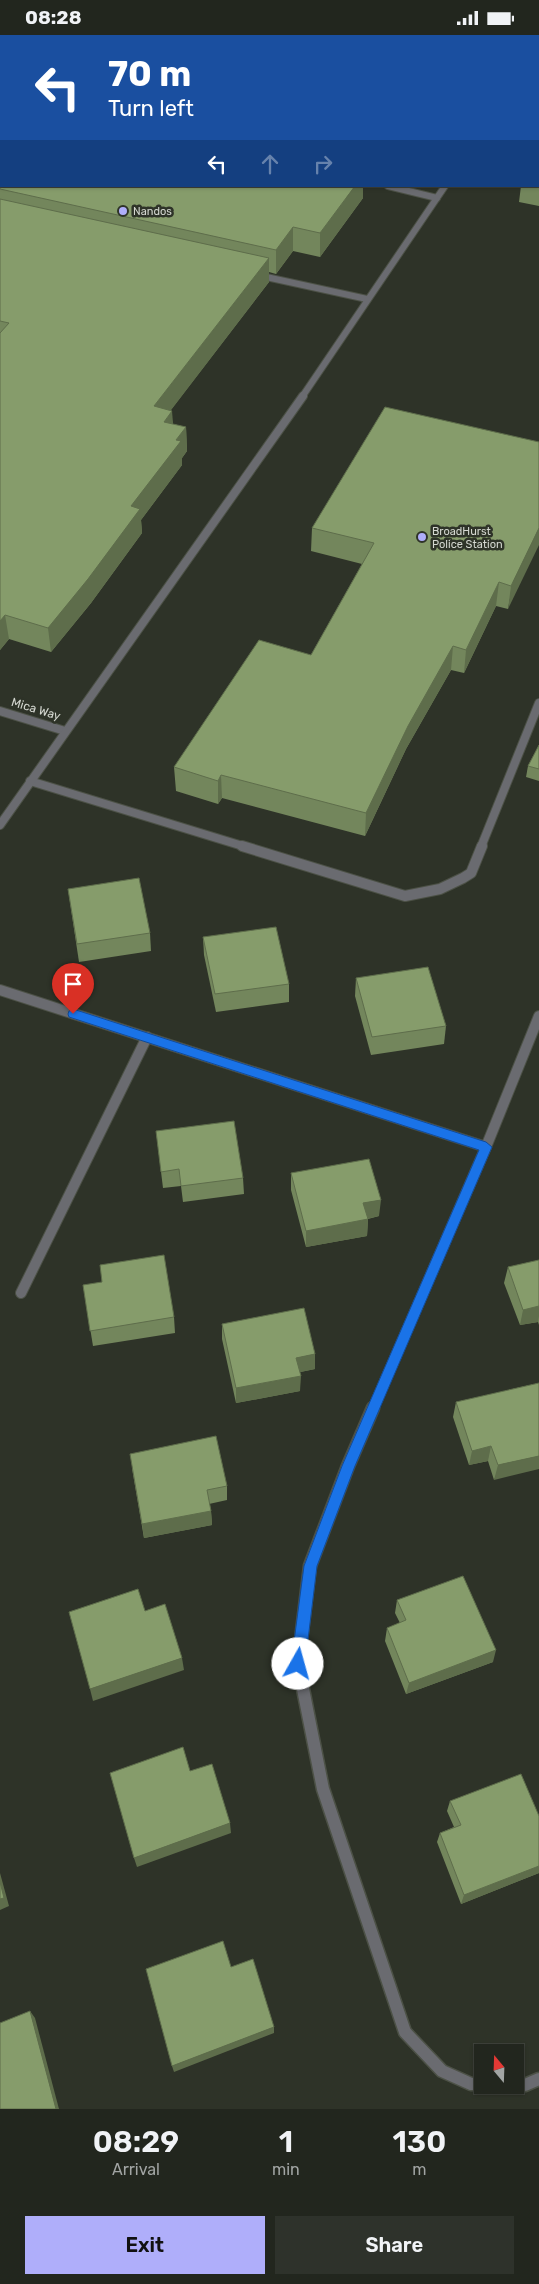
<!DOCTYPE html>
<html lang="en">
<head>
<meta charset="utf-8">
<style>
  :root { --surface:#22261e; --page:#2e322b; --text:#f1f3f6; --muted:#a2a5a4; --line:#3f433c; --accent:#afaefa }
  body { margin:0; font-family:Rubik,sans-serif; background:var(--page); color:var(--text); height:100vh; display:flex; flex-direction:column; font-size:19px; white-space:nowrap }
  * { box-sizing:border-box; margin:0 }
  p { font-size:16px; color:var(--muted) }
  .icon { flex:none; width:28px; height:28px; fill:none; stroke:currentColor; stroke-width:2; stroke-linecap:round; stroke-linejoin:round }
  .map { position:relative; height:2074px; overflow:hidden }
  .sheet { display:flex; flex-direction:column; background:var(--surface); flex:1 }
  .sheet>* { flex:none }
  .banner { position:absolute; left:0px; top:0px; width:540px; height:152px; box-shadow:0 1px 4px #0004,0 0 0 1px var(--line); background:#1a4fa0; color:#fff; overflow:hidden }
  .needle { width:32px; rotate:341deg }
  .buttons { position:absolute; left:474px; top:2009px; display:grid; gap:10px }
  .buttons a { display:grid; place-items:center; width:50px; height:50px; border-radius:0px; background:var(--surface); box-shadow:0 1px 4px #0004,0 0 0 1px var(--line); font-size:25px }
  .pin { position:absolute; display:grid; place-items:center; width:42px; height:42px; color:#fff; margin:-51px -21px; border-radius:50% 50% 50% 0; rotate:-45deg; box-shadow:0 0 5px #0007 }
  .pin .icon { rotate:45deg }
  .me { position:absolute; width:55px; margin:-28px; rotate:7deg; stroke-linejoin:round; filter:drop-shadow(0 0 4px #0008) }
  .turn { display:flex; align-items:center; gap:18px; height:105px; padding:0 25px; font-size:22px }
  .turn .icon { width:65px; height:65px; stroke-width:2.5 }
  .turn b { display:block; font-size:35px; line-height:42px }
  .lanes { display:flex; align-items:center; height:48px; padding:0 25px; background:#0003; justify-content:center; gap:25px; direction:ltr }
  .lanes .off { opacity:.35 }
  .eta { display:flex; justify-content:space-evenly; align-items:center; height:85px; text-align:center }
  .eta b { font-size:30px; font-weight:600; line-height:35px }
  .action { display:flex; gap:10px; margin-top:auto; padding:10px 25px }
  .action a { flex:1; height:58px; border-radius:0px; background:var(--accent); color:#111; font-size:20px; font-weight:600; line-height:58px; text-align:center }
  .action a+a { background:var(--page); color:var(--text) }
  .status { display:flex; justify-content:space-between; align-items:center; height:35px; padding:0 25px; background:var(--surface); direction:ltr }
  .status svg { height:14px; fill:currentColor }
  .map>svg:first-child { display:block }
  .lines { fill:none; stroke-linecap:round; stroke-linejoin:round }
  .service-far2-casing { stroke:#4c5146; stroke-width:8 }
  .service-far1-casing { stroke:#4c5146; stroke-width:10 }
  .service-casing { stroke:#4c5146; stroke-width:12 }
  .minor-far3-casing { stroke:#4c5146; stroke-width:8 }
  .minor-far2-casing { stroke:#4c5146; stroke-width:10 }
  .minor-far1-casing { stroke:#4c5146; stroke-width:12 }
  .minor-casing { stroke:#4c5146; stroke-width:15 }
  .service-far2 { stroke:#6a6b70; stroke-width:6 }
  .service-far1 { stroke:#6a6b70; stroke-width:8 }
  .service { stroke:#6a6b70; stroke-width:10 }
  .minor-far3 { stroke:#6a6b70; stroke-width:6 }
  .minor-far2 { stroke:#6a6b70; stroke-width:8 }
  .minor-far1 { stroke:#6a6b70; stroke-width:10 }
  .minor { stroke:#6a6b70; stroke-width:12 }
  .wall { fill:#73865c }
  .shaded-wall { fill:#5e6d4b }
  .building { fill:#869c6b; stroke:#5e6d4b }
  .route { fill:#1a73e8; stroke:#114b97 }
  .poi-dot { fill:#afaefa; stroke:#2e3328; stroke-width:2 }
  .labels { text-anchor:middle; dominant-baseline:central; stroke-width:5; stroke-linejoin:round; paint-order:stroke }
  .far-poi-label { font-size:11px; fill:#d4d7d0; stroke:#2e3328; text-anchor:start }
  .street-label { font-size:12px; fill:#d4d7d0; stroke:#2e3328 }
</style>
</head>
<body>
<div class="status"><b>08:28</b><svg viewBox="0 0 49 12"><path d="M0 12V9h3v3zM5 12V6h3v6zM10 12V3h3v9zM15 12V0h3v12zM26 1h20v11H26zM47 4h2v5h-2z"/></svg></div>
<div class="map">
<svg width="539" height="2074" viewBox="0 0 539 2074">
  <rect width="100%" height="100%" fill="#2e3328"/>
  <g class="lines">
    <defs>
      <g id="service-far2">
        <polyline points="388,151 437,163"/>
        <polyline points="257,240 367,264"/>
      </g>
      <g id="service-far1">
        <polyline points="30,746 246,812"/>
        <polyline points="481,812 539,668"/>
      </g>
      <polyline id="service" points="242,811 405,861 440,854 463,843 471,838 482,811"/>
      <polyline id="minor-far3" points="302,362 445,151"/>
      <g id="minor-far2">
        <polyline points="0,676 65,696"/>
        <polyline points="0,790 303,361"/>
      </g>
      <g id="minor-far1">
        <polyline points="0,955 486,1112"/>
        <polyline points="21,1258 147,1002"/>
        <polyline points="373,1374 486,1112 539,981"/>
      </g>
      <g id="minor">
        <polyline points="373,1373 348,1431 310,1531 298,1629 323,1754 405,1997 442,2036 471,2049 482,2049"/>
        <polyline points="515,2050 525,2050 539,2044"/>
      </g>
    </defs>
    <use href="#service-far2" class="service-far2-casing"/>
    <use href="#service-far1" class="service-far1-casing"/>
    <use href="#service" class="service-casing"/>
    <use href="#minor-far3" class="minor-far3-casing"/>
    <use href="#minor-far2" class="minor-far2-casing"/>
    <use href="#minor-far1" class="minor-far1-casing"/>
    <use href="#minor" class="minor-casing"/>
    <use href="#service-far2" class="service-far2"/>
    <use href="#service-far1" class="service-far1"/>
    <use href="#service" class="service"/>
    <use href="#minor-far3" class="minor-far3"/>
    <use href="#minor-far2" class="minor-far2"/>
    <use href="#minor-far1" class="minor-far1"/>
    <use href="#minor" class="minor"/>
  </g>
  <g class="wall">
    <polygon points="0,0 1,1 1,151 363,163 320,222 293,216 276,239 269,237 269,247 170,376 173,389 186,392 187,416 182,423 182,430 141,485 142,498 91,568 51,617 9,604 0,615"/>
    <polygon points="81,0 488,0 487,1 87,1"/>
    <polygon points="539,113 539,171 519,167 521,151 539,151"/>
    <polygon points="539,407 508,574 496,571 464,638 451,635 406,714 365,801 222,763 218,769 176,756 174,732 311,620 362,529 311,516 312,493"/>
    <polygon points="539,710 539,746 526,742 528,731"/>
    <polygon points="68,854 150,898 151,916 79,927"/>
    <polygon points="203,902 289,949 289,967 216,977 204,920"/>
    <polygon points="356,943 446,991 444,1009 371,1020 355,961"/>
    <polygon points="156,1096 243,1143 244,1159 183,1167 181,1151 163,1153"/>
    <polygon points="291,1138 379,1181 368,1184 367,1201 306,1212 291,1155"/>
    <polygon points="539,1225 539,1290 538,1287 520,1290 504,1248 508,1232"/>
    <polygon points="83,1250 174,1282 175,1298 93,1311"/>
    <polygon points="222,1289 315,1334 300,1337 300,1356 236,1368 222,1304"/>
    <polygon points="539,1348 494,1445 488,1426 469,1430 453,1382 456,1367"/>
    <polygon points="132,1433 227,1451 227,1465 209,1469 211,1476 212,1490 144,1503"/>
    <polygon points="397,1565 493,1627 406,1659 385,1606 387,1593 400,1588 395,1578"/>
    <polygon points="450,1766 539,1781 539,1838 461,1869 437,1807 440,1798 454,1792 447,1776"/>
  </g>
  <g class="shaded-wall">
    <polygon points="46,0 70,0 69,1 44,1"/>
    <polygon points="474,0 488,0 487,1 473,1"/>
    <polygon points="1,45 1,71 0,72 0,46"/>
    <polygon points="355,151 363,151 363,163 320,222 320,198"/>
    <polygon points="293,192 293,216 276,239 276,215"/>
    <polygon points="269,223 269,247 155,396 154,371"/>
    <polygon points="172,376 174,400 164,387"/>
    <polygon points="186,392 187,416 182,423 182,430 141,485 142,498 91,568 51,617 48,593 176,405"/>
    <polygon points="539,493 539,510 508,574 511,551"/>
    <polygon points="499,547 496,571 464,638 466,615"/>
    <polygon points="5,580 9,604 0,615 0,586"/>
    <polygon points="453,611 451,635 406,714 365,801 366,778 408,691"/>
    <polygon points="221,740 222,763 218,769 218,746"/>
    <polygon points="381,1165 379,1181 362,1185 363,1168"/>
    <polygon points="368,1184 367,1201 306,1212 306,1196"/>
    <polygon points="539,1271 539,1281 538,1287 520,1290 523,1275"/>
    <polygon points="315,1319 315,1334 296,1338 296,1323"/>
    <polygon points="301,1341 300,1356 236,1368 236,1353"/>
    <polygon points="491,1411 488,1426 469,1430 472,1416"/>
    <polygon points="539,1421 539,1434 494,1445 498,1430"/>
    <polygon points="211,1476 212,1490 144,1503 142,1489"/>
    <polygon points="496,1615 493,1627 406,1659 409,1648"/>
    <polygon points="182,1623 184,1635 93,1666 90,1654"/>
    <polygon points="230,1788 231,1798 137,1832 134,1823"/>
    <polygon points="539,1831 539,1838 461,1869 464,1860"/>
    <polygon points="0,1838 9,1871 0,1875"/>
    <polygon points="30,1976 35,1983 59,2074 56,2074"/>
    <polygon points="274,1992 274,1998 174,2037 172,2031"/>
  </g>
  <g class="building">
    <polygon points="0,0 46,0 44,1 1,1 1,45 0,46"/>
    <polygon points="194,0 474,0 473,1 200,1"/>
    <polygon points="0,64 1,64 1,151 355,151 320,198 293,192 276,215 0,154"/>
    <polygon points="0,164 269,223 154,371 172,376 164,387 186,392 176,405 181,406 131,471 140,474 88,544 48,593 5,580 0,586 0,298 9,288 0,286"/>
    <polygon points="385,372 539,407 539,493 511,551 499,547 466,615 453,611 408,691 366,778 221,740 218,746 174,732 259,605 311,620 374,508 312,493"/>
    <polygon points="539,710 539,734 528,731"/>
    <polygon points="139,843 150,898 77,909 68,854"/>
    <polygon points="276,892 289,949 215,959 203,902"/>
    <polygon points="428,932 446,991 372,1002 356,943"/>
    <polygon points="234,1086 243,1143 181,1151 179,1134 161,1137 156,1096"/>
    <polygon points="369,1124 381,1165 363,1168 368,1184 306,1196 291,1138"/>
    <polygon points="164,1220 174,1282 90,1296 83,1250 102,1247 100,1230"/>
    <polygon points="539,1225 539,1271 523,1275 508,1232"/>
    <polygon points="304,1273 315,1319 296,1323 301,1341 236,1353 222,1289"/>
    <polygon points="539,1348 539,1421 498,1430 491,1411 472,1416 456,1367"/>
    <polygon points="216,1401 227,1451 207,1455 211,1476 142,1489 130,1419"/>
    <polygon points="463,1541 496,1615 409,1648 387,1593 406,1585 397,1565"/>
    <polygon points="138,1554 145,1576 165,1569 182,1623 90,1654 69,1577"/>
    <polygon points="183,1712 190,1736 212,1729 230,1788 134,1823 110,1738"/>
    <polygon points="521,1739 539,1781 539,1831 464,1860 440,1798 461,1790 450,1766"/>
    <polygon points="0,1847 4,1863 0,1864"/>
    <polygon points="223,1906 231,1932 253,1924 274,1992 172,2031 146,1934"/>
    <polygon points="30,1976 56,2074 0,2074 0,1988"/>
  </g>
  <polygon class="route" points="73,974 486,1107 492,1112 355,1431 317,1531 305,1629 303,1634 298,1636 293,1634 291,1629 304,1531 342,1431 479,1115 69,982 68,979 69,976"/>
  <g class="poi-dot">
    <circle cx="123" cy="176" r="5"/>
    <circle cx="422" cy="502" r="5"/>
  </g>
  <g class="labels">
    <g class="far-poi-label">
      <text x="133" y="176">Nandos</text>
      <text x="432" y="496">BroadHurst<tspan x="432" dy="13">Police Station</tspan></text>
    </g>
    <g class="street-label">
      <text transform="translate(36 674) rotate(17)">Mica Way</text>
    </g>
  </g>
</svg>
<div class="buttons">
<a><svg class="needle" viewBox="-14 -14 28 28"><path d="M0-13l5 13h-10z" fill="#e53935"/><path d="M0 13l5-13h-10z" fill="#a2a5a4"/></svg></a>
</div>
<div class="pin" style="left:73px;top:979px;background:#d93025"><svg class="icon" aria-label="arrive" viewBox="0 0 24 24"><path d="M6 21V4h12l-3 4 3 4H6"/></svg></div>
<svg class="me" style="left:298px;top:1629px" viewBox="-20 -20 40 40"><circle r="19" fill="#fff"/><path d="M0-13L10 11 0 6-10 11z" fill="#1a73e8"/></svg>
<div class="banner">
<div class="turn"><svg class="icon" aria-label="left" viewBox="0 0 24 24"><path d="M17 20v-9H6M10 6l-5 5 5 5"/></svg><div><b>70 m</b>Turn left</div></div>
<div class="lanes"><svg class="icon" aria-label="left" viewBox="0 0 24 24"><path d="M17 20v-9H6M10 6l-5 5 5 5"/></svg><svg class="icon off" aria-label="ahead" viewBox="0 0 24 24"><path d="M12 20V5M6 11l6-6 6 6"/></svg><svg class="icon off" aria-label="right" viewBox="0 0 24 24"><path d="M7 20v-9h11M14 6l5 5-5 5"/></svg></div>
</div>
</div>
<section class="sheet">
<div class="eta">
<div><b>08:29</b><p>Arrival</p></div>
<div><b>1</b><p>min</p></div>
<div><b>130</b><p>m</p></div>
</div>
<div class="action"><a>Exit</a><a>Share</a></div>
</section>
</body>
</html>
